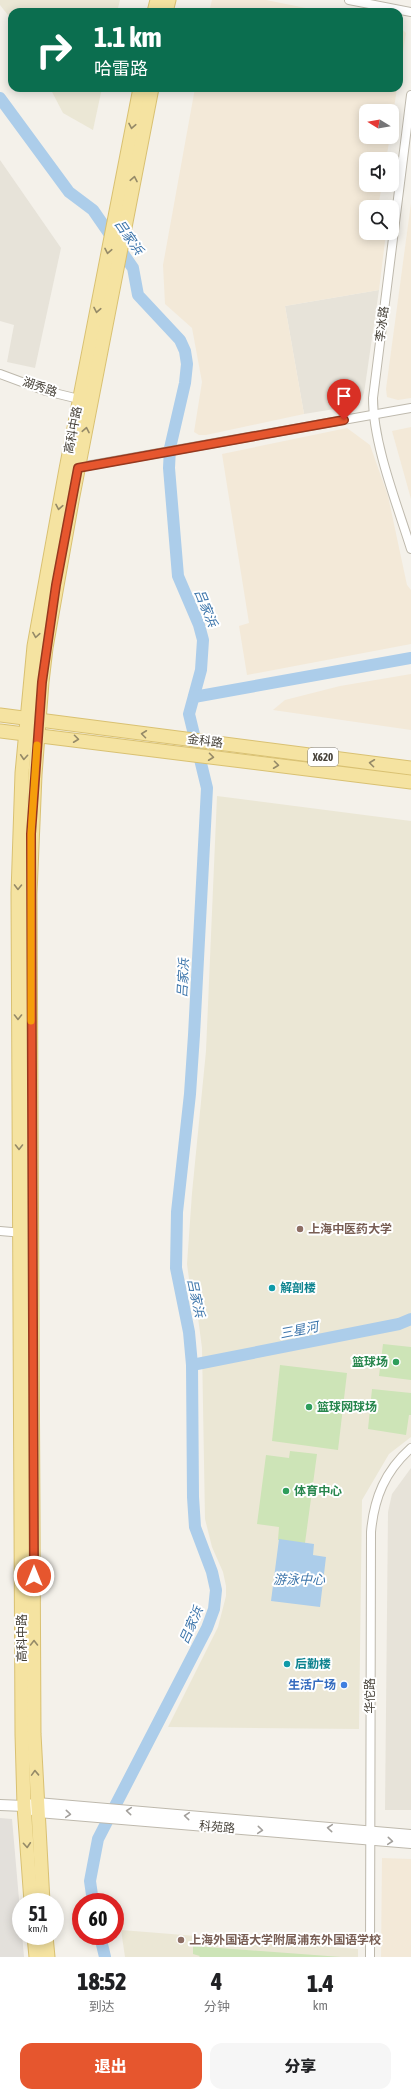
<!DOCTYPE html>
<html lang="zh">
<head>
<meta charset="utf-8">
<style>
  :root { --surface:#fff; --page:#f6f6f6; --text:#202124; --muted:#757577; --accent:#e6562e }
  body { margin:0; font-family:"Asap Condensed","Noto Sans SC",sans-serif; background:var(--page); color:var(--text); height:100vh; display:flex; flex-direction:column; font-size:15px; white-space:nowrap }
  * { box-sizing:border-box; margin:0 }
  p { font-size:13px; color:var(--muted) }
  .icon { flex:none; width:22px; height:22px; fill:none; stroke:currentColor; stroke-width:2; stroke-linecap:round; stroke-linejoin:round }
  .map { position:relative; height:1957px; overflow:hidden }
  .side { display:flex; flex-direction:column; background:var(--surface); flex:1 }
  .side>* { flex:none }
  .hud { position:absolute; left:8px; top:8px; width:395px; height:84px; border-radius:12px; box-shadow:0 2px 10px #0003; background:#0b6e4f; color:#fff; overflow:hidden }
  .needle { width:26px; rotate:281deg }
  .buttons { position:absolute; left:359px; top:104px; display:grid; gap:8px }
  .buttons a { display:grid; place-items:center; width:40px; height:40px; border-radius:8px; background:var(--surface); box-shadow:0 2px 10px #0003; font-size:20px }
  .speed { position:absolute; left:12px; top:1893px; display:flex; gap:8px; font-size:20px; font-weight:700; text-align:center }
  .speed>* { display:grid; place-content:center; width:52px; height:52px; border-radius:50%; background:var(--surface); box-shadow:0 2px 10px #0003; line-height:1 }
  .speed small { font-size:10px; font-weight:400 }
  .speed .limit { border:6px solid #d22; background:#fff; color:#111 }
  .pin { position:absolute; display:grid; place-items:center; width:34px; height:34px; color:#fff; margin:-41px -17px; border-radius:50% 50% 50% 0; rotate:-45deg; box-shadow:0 0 4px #0007 }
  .pin .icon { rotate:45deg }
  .me { position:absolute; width:44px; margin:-22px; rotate:0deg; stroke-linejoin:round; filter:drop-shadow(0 0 3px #0008) }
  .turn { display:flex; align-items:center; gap:14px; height:84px; padding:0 20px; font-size:18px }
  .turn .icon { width:52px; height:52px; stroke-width:2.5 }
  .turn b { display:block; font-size:28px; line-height:34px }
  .eta { display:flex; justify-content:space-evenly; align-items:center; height:68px; text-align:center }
  .eta b { font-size:24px; font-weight:800; line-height:28px }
  .action { display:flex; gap:8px; margin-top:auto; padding:8px 20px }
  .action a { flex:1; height:46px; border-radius:12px; background:var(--accent); color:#fff; font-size:16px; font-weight:800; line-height:46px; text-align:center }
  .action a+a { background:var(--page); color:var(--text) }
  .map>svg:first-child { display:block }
  .residential { fill:#e7e3d9 }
  .commercial { fill:#f3e9d8 }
  .industrial { fill:#e3e0db }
  .education { fill:#ebe7d5 }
  .green { fill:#cde4b7 }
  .water { fill:#accdea }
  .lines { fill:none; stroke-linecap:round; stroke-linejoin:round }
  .river { stroke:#accdea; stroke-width:12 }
  .minor-casing { stroke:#beb9ad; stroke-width:10 }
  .tertiary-casing { stroke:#beb9ad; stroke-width:12 }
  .primary-casing { stroke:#d9c172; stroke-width:15 }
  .minor { stroke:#fff; stroke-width:8 }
  .tertiary { stroke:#fff; stroke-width:10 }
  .primary { stroke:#f5e3a1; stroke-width:13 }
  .oneway { stroke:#958a68 }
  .oneway2 { stroke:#a3a09c }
  .route-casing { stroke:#96381e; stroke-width:10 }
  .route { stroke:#e6562e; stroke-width:7 }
  .slow { stroke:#f59e0b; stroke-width:7 }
  .education-dot { fill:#8d6e63; stroke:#fff; stroke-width:1.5 }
  .culture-dot { fill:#0f9aa8; stroke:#fff; stroke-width:1.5 }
  .leisure-dot { fill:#2e9e5b; stroke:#fff; stroke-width:1.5 }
  .shop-dot { fill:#3f7fe0; stroke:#fff; stroke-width:1.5 }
  .labels { text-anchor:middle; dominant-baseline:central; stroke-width:4; stroke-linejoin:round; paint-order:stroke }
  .shield { fill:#fff; stroke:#7e7b74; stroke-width:1 }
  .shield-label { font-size:11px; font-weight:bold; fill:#474239 }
  .street-label { font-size:12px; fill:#474239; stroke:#fff }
  .education-label { font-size:12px; font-weight:bold; fill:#785e54; stroke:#fff; text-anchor:start }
  .culture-label { font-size:12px; font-weight:bold; fill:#0d838f; stroke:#fff; text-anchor:start }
  .leisure-label { font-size:12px; font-weight:bold; fill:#27864d; stroke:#fff; text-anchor:start }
  .shop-label { font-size:12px; font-weight:bold; fill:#366cbe; stroke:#fff; text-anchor:end }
  .water-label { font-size:13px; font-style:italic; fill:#3b74aa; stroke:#fff }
</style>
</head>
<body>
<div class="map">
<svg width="411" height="1957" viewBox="0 0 411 1957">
  <rect width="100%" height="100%" fill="#f4f1ea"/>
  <g class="residential">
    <polygon points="0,160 61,248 35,368 7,362 14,325 0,321"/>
    <polygon points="379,290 364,393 361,399 353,406 304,414 285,306"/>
    <polygon points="411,1468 411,1810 385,1810 388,1512 392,1494"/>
  </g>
  <g class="commercial">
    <polygon points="212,0 266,0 326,12 209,12"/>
    <polygon points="399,26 406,33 399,78"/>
    <polygon points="195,88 397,88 392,121 392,111 366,111 366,137 390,137 386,159 366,159 366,185 382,185 378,207 366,207 366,233 386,233 379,290 285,306 304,414 206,435 199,435 194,432 202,382 192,328 165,304 163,265"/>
    <polygon points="411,203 411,398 398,400 387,397 386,389"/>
    <polygon points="411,427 411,499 392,431"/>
    <polygon points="347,428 370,445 388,496 407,585 411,590 411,644 247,675 239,626 249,623 222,454"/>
    <polygon points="411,674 411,730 273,710 285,700 340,686"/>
    <polygon points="382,1858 411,1859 411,1957 381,1957"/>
  </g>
  <polygon class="industrial" points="0,1818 12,1819 24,1957 0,1957"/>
  <g class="education">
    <polygon points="0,0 120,0 117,12 12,12 12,20 0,5"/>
    <polygon points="50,88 102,88 93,130 63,113"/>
    <polygon points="217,796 411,821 411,1437 389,1454 362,1500 359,1729 168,1727 218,1627 226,1596 226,1586 223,1572 212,1547 205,1519 202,1348 197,1310 190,1286 187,1264 192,1193 206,1051"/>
    <polygon points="121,1930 358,1949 358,1957 125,1957"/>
  </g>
  <g class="green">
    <polygon points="383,1344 411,1347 411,1380 379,1376"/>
    <polygon points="280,1365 347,1373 338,1450 272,1441"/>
    <polygon points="372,1389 411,1393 411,1415 409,1415 406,1435 368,1429"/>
    <polygon points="290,1451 317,1454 305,1543 278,1540 279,1527 257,1524 266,1455 289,1458"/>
    <polygon points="193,1946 341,1957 199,1957 200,1956 193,1954"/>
  </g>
  <polygon class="water" points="279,1539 314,1544 313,1555 326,1557 320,1607 271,1601"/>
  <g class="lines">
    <g class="river">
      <polyline points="0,98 69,192 93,210 133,268 138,295 180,340 185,351 187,364 185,383 170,448 169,468 178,576 199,625 203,640 201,670 189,714 207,788 194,1035 190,1094 177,1212 176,1268 189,1332 192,1365 193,1497 195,1527 212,1572 216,1590 214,1609 207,1628 98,1839 90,1881 93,1902"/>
      <polyline points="194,697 411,658"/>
      <polyline points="192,1365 399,1324 411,1319"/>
      <polyline points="100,1936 105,1957"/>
    </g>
    <defs>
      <g id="minor">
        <polyline points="349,0 411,12"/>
        <path d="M411,95L373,398C373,444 397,504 411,549"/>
        <polyline points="0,374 46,391 79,399"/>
        <polyline points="75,468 411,408"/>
        <polyline points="0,1231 23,1233"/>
        <path d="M370,1957L371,1532C374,1498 385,1471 411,1448"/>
      </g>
      <g id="tertiary">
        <polyline points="0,1805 24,1806 37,1803 411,1835"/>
        <polyline points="33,1810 38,1812 411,1843"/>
      </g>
      <g id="primary">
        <polyline points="154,12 157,0"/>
        <polyline points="166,12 169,0"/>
        <polyline points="0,715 411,768"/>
        <polyline points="0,731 411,782"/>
        <polyline points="31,1902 24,1806 22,1734 18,893 22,773 34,646 66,469 140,88"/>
        <polyline points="43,1902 34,1734 30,894 35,775 42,682 46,648 72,501 152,88"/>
        <polyline points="34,1936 36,1957"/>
        <polyline points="46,1936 48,1957"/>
      </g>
    </defs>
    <use href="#minor" class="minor-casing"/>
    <use href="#tertiary" class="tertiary-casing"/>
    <use href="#primary" class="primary-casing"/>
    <use href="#minor" class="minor"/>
    <use href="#tertiary" class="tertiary"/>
    <use href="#primary" class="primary"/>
  </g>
  <defs><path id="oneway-chevron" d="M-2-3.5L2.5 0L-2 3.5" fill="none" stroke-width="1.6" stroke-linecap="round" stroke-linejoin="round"/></defs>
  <g class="oneway">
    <use href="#oneway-chevron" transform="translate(132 126) rotate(101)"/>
    <use href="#oneway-chevron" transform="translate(134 179) rotate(-79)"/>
    <use href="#oneway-chevron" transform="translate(108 251) rotate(101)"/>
    <use href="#oneway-chevron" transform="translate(97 310) rotate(101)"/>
    <use href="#oneway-chevron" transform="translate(86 430) rotate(-79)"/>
    <use href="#oneway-chevron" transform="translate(59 507) rotate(101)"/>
    <use href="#oneway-chevron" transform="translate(36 635) rotate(99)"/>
    <use href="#oneway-chevron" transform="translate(144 734) rotate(-173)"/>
    <use href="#oneway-chevron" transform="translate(76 739) rotate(7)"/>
    <use href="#oneway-chevron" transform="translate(24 757) rotate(94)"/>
    <use href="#oneway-chevron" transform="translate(211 757) rotate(7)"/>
    <use href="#oneway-chevron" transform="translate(372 763) rotate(-173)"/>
    <use href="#oneway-chevron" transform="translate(276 765) rotate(7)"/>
    <use href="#oneway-chevron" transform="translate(18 887) rotate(91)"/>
    <use href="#oneway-chevron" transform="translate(18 1017) rotate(90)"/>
    <use href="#oneway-chevron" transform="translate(19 1147) rotate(90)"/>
    <use href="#oneway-chevron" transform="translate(34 1643) rotate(-90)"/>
    <use href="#oneway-chevron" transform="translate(35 1773) rotate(-92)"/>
    <use href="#oneway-chevron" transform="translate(27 1845) rotate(86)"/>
  </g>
  <g class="oneway2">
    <use href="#oneway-chevron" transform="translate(129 1811) rotate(-175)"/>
    <use href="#oneway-chevron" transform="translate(68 1814) rotate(5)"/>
    <use href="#oneway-chevron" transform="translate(187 1816) rotate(-175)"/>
    <use href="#oneway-chevron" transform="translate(330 1828) rotate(-175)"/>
    <use href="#oneway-chevron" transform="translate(260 1830) rotate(5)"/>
    <use href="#oneway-chevron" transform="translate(390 1841) rotate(5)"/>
  </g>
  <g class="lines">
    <defs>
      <polyline id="route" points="34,1576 31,834 42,682 56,585 78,468 344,420"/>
    </defs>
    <use href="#route" class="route-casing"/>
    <use href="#route" class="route"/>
    <polyline class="slow" points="31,1021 31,834 37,745"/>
  </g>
  <g class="education-dot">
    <circle cx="300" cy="1229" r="4"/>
    <circle cx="181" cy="1940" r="4"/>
  </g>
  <g class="culture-dot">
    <circle cx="272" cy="1288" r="4"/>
    <circle cx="287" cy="1664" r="4"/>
  </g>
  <g class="leisure-dot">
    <circle cx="396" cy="1362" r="4"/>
    <circle cx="309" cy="1407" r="4"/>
    <circle cx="286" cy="1491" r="4"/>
  </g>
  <circle class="shop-dot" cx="344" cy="1685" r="4"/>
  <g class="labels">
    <rect class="shield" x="308" y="748" width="30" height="18" rx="3"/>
    <g class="shield-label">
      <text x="323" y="757">X620</text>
    </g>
    <g class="street-label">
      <text transform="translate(382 324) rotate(-83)">李冰路</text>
      <text transform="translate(40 387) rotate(19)">湖秀路</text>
      <text transform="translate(73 430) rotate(-79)">高科中路</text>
      <text transform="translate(205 741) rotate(7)">金科路</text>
      <text transform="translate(22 1638) rotate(-90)">高科中路</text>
      <text transform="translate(370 1696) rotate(-90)">华佗路</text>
      <text transform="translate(217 1827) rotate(5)">科苑路</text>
    </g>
    <g class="education-label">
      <text x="308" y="1229">上海中医药大学</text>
      <text x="189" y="1940">上海外国语大学附属浦东外国语学校</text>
    </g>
    <g class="culture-label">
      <text x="280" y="1288">解剖楼</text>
      <text x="295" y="1664">后勤楼</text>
    </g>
    <g class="leisure-label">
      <text x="388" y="1362" text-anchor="end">篮球场</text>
      <text x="317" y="1407">篮球网球场</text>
      <text x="294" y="1491">体育中心</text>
    </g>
    <g class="shop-label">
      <text x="336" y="1685">生活广场</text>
    </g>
    <g class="water-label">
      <text transform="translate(129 237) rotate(55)">吕家浜</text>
      <text transform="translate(206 608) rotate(68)">吕家浜</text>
      <text transform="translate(183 978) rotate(-87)">吕家浜</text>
      <text transform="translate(196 1298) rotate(78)">吕家浜</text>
      <text transform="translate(299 1330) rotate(-11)">三星河</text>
      <text x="299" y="1579">游泳中心</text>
      <text transform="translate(191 1625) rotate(-66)">吕家浜</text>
    </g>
  </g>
</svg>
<div class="buttons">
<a><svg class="needle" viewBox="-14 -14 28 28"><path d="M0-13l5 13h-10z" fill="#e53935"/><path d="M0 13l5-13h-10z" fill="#757577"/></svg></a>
<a><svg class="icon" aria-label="sound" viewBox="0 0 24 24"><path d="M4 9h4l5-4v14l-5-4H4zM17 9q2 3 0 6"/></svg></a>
<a><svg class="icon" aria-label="search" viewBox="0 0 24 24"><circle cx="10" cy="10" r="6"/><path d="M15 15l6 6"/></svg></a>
</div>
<div class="speed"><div>51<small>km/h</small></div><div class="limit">60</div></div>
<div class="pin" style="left:344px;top:420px;background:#d93025"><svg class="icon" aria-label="arrive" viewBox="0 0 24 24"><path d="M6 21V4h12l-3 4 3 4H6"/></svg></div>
<svg class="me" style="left:34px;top:1576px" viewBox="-20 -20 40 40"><circle r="17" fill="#e6562e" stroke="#fff" stroke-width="3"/><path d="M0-11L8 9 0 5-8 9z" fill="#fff"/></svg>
<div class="hud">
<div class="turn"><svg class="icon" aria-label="right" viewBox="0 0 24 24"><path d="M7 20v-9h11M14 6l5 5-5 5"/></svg><div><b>1.1 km</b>哈雷路</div></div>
</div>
</div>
<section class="side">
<div class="eta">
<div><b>18:52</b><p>到达</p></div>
<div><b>4</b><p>分钟</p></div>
<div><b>1.4</b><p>km</p></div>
</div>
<div class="action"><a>退出</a><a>分享</a></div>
</section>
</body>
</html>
